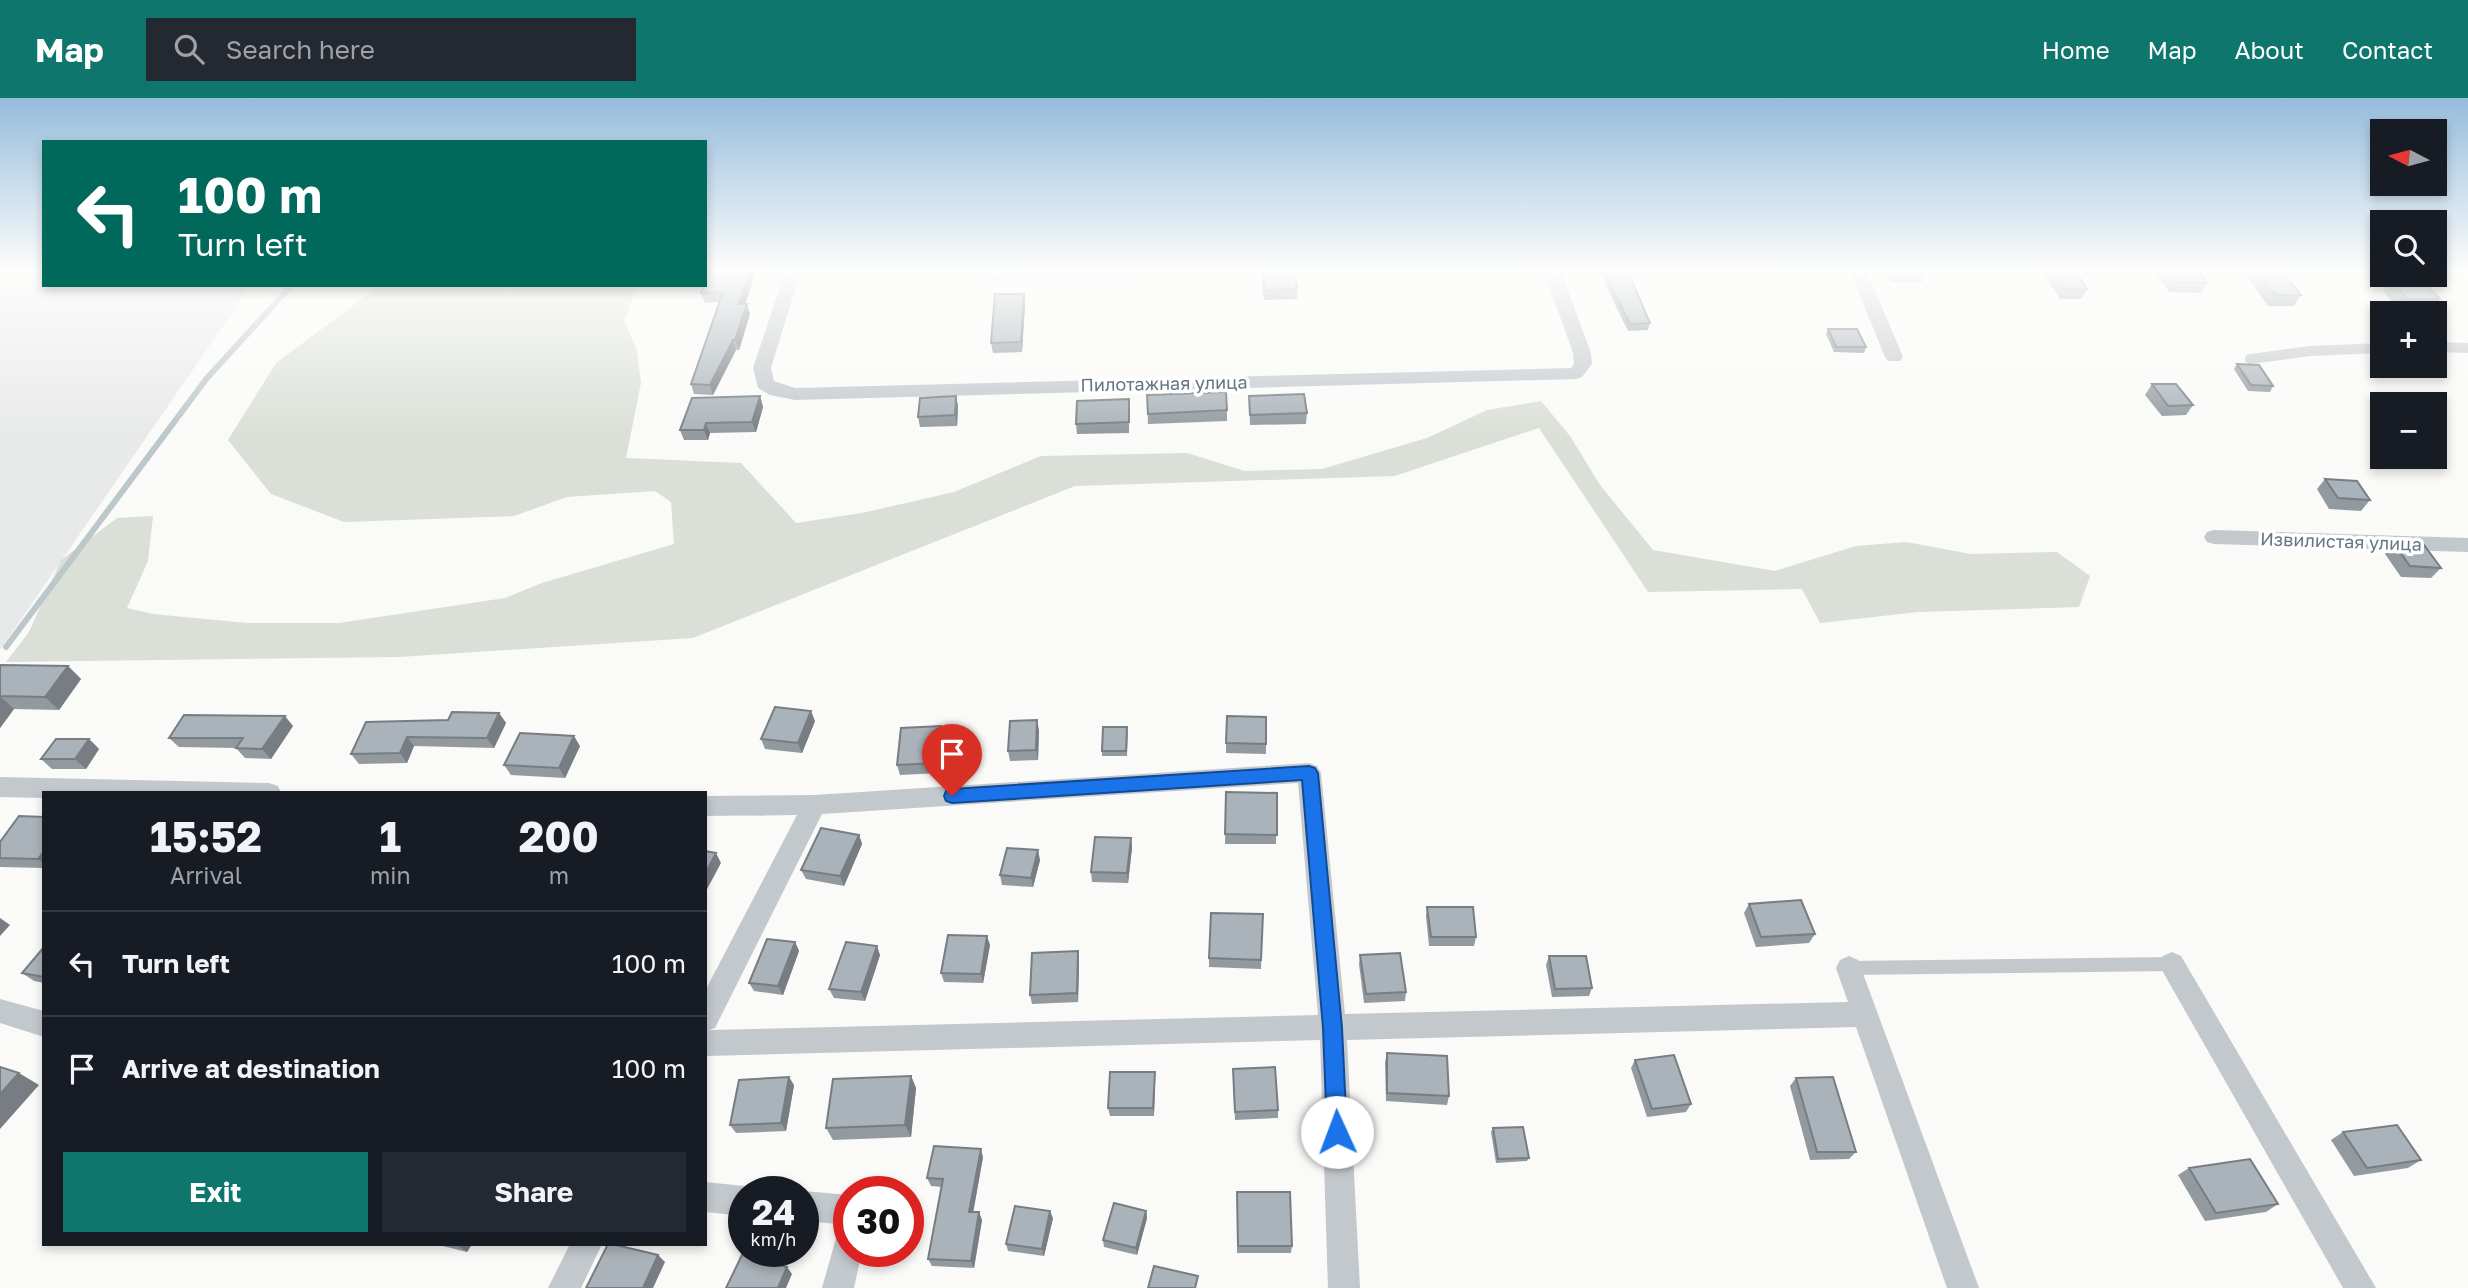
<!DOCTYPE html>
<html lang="en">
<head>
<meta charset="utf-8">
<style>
  :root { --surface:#171b24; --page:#242831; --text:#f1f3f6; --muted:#9ea1a6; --line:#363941; --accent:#0f766e }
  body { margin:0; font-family:"Golos Text",sans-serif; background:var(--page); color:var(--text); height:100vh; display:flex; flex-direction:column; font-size:26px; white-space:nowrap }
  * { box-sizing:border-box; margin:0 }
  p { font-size:23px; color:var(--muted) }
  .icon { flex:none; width:38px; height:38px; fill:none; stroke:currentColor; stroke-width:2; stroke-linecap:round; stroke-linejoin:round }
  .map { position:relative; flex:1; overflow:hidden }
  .sheet { position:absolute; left:42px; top:693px; width:665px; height:455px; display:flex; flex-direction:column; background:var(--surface); border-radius:0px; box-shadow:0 4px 10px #0003 }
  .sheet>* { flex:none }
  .banner { position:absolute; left:42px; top:42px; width:665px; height:147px; border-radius:0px; box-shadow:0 4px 10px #0003; background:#00695c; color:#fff; overflow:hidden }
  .needle { width:46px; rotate:276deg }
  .tools { position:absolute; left:2370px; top:21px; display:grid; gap:14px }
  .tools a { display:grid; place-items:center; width:77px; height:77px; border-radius:0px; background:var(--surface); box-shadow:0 4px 10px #0003; font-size:35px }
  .speed { position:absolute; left:728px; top:1078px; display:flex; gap:14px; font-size:35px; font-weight:700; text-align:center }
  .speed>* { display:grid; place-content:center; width:91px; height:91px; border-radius:50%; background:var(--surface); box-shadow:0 4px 10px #0003; line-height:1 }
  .speed small { font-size:18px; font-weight:400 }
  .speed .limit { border:10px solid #d22; background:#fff; color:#111 }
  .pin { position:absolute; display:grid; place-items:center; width:60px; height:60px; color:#fff; margin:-72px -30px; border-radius:50% 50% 50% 0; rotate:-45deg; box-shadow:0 0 7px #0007 }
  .pin .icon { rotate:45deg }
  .me { position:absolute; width:77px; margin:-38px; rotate:358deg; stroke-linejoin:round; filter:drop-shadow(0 0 5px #0008) }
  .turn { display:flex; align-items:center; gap:24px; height:147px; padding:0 21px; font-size:32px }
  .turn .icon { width:91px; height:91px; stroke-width:2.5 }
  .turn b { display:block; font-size:49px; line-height:60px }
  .eta { display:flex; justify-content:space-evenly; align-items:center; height:119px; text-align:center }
  .eta b { font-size:42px; font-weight:700; line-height:49px }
  .button { display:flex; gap:14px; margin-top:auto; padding:14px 21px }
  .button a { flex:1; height:80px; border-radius:0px; background:var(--accent); color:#fff; font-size:28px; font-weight:700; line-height:80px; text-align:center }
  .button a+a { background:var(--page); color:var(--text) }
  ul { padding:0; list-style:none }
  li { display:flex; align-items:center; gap:21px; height:105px; padding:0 21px; border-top:2px solid var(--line) }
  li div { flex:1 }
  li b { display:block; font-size:26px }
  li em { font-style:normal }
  header { display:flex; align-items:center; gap:42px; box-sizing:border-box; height:98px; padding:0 35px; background:var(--accent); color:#fff }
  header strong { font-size:33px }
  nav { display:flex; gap:38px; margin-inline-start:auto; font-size:24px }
  .search { width:490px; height:63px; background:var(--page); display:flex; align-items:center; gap:18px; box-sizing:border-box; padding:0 24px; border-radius:0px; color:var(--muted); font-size:26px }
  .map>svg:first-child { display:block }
  .built { fill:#e8e9e9 }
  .green { fill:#dadfd7 }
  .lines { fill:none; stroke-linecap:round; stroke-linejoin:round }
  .stream { stroke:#bbc7cb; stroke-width:6 }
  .lane-far1 { stroke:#c3c8cc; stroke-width:10 }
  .lane { stroke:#c3c8cc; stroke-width:14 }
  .street { fill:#c3c8cc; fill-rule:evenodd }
  .wall { fill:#929a9f }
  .shaded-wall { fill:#777d82 }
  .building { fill:#aab3b9; stroke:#777d82; stroke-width:2 }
  .route { fill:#1a73e8; stroke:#114b97; stroke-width:2 }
  .labels { text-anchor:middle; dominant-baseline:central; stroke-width:7; stroke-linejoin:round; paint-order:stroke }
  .street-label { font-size:18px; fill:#657683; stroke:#fff }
</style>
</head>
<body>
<header>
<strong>Map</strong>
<div class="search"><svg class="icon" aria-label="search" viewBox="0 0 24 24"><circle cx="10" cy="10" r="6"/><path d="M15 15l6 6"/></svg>Search here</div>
<nav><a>Home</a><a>Map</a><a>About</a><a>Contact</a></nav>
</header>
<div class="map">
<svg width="2468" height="1190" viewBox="0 0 2468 1190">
  <rect width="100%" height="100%" fill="#fafaf8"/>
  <polygon class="built" points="0,171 44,171 44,187 251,187 0,552"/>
  <polygon class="green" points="385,187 638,187 624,222 637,253 641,285 626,360 741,365 796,425 862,415 954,394 1041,358 1187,355 1245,373 1322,371 1427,340 1487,312 1541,303 1570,338 1600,387 1653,452 1775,473 1856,448 1906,444 1971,456 2057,454 2090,478 2079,509 1918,514 1820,525 1802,491 1648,494 1539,330 1395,378 1075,388 693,540 399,559 6,564 29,534 61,462 117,420 153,418 148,463 127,510 153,516 247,525 339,525 505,500 542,485 674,446 671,404 655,393 567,399 514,418 344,424 271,396 228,342 276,265 378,189"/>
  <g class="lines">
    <polyline class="stream" points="6,549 207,280 292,187"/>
    <g class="lane-far1">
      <polyline points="2434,249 2468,250"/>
      <polyline points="2250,261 2310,253 2382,250"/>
    </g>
    <polyline class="lane" points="1849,870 2172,866"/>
    <g class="street">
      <polygon points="786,171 805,171 797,185 771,270 774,283 795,290 1571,270 1574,266 1573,255 1543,171 1560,171 1591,255 1592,266 1582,279 1576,281 795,302 770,297 758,290 753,270"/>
      <polygon points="949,171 1258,171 1250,176 994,182 957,176"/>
      <polygon points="1849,171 1866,171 1903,259 1900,263 1888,263 1885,259"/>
      <polygon points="2214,432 2468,440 2468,454 2214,446 2207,444 2204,439 2207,434"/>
      <path d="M1309,665L1317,668L1321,675L1345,916L1848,904L1836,870L1840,862L1849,858L1858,862L1979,1190H1947L1856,929L1347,942L1360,1190H1328L1320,942L705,958V893L797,717L705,718V698L815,697ZM1298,685L1318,917L709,932L715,930L822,716Z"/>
      <polygon points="0,679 269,685 278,688 281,695 44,695 44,700 0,699"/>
      <polygon points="2172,854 2181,858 2376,1190 2343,1190 2163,874 2159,866 2163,858"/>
      <polygon points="0,901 44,913 44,939 0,925"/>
      <polygon points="705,1084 744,1088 755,1092 744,1094 744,1118 705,1114"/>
      <polygon points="803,1093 849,1097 849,1127 803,1123"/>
      <polygon points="849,1129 849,1153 862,1153 854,1190 822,1190 838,1133"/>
      <polygon points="570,1146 602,1146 581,1190 548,1190"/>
    </g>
  </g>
  <g class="wall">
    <polygon points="705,171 757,171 745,206 750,216 739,252 736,252 713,297 694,296 691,286 719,204 705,205 701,195 707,178 705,178"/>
    <polygon points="1600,171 1627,171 1650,225 1648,232 1628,233 1609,194"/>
    <polygon points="1885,171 1925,171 1926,174 1922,184 1891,184"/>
    <polygon points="2041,171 2074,171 2087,191 2081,201 2060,201"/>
    <polygon points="2158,171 2198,171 2207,185 2201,195 2169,194 2156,175"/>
    <polygon points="2242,171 2279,171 2301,197 2294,208 2268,208"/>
    <polygon points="1262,175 1297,191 1297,201 1264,202 1262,185"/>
    <polygon points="2391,182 2440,201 2432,212 2399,211 2383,193"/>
    <polygon points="1024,196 1025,206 1022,254 993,255 991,245"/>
    <polygon points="1828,231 1866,249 1864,255 1834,254 1826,236"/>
    <polygon points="2237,266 2273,288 2270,294 2248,293 2234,271"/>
    <polygon points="2152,286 2193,307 2186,317 2162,318 2145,297"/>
    <polygon points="1147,297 1227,312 1227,323 1148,326"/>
    <polygon points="760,298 763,309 756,334 710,335 708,342 684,342 680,332"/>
    <polygon points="956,298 958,308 957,328 920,329 918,319"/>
    <polygon points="1249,298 1307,315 1306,326 1250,327"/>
    <polygon points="1129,301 1129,335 1077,336 1076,326"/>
    <polygon points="2325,381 2370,402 2361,413 2329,411 2317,391"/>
    <polygon points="2394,446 2441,470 2431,480 2401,479 2385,456"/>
    <polygon points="0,567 68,568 81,581 59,612 14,611 0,630"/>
    <polygon points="499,615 506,625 494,650 414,648 407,665 359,666 351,656 448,622"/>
    <polygon points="1266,619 1266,656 1226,655 1226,645"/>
    <polygon points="815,623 802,655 765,651 761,641"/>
    <polygon points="293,628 271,661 245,660 236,650 179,649 169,640"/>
    <polygon points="1039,632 1038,662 1010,663 1008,653"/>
    <polygon points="1128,634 1127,658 1102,658 1102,653"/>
    <polygon points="944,638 940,675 900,677 897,667"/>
    <polygon points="89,641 99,651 86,671 52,671 41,661"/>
    <polygon points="580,648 565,680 511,677 504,667"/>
    <polygon points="1226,694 1277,695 1276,746 1225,746"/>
    <polygon points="44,719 44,770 0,769 0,744"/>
    <polygon points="859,737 862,746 844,788 806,781 801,772"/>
    <polygon points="1131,740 1132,750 1128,785 1092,784 1091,774"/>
    <polygon points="1040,762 1033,789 1002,787 1000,777"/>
    <polygon points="1749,806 1815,836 1809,845 1756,849 1744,815"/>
    <polygon points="1427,809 1476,839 1474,848 1429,848 1426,818"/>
    <polygon points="1263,816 1261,871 1209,869 1209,860"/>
    <polygon points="795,844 799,853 783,897 754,893 749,885"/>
    <polygon points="990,847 983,885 944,884 941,875"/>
    <polygon points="44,849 44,885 34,883 22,875"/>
    <polygon points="880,857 865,903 834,900 829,891"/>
    <polygon points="1360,857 1406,894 1405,903 1364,905 1359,866"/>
    <polygon points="1549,858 1592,890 1589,898 1552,899 1546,867"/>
    <polygon points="1079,862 1078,904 1032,906 1030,897"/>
    <polygon points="1387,955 1449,998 1447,1007 1386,1003 1385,964"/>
    <polygon points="1635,962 1691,1006 1686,1014 1647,1019 1631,970"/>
    <polygon points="1155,974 1155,982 1154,1018 1110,1018 1108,1010"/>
    <polygon points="911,978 916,990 911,1039 833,1042 826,1030"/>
    <polygon points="1233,980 1278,1012 1278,1020 1235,1022"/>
    <polygon points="1796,980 1856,1054 1849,1061 1810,1062 1790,988"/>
    <polygon points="794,987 786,1033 736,1035 730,1027"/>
    <polygon points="1493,1030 1529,1060 1527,1063 1496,1065 1491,1034"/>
    <polygon points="2343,1034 2421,1062 2408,1070 2354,1078 2331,1042"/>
    <polygon points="983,1059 973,1114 982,1122 974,1170 932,1168 928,1161 942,1089 931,1088 927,1080"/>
    <polygon points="2189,1070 2278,1106 2266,1114 2205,1123 2178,1077"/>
    <polygon points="1237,1094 1292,1148 1291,1155 1237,1155"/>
    <polygon points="1146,1113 1147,1120 1137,1157 1104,1149 1103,1142"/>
    <polygon points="1053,1120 1044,1158 1008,1153 1006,1146"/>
    <polygon points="435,1146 472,1146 467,1154"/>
  </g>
  <g class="shaded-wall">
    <polygon points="750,171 757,171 742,216 739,206"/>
    <polygon points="1024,196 1025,206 1022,254 1021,244"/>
    <polygon points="747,206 750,216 739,252 735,242"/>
    <polygon points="733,242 736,252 713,297 710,287"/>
    <polygon points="760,298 763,309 756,334 752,324"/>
    <polygon points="956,298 958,308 957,328 955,317"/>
    <polygon points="706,325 710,335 708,342 704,332"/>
    <polygon points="68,568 81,581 59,612 45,599"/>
    <polygon points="0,598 14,611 0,630"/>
    <polygon points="811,613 815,623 802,655 798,645"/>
    <polygon points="499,615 506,625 494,650 487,640"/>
    <polygon points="285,618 293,628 271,661 262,651"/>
    <polygon points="1037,622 1039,632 1038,662 1036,652"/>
    <polygon points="941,628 944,638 940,675 937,665"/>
    <polygon points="574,638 580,648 565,680 559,670"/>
    <polygon points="407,639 414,648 407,665 400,655"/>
    <polygon points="89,641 99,651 86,671 75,661"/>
    <polygon points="859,737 862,746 844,788 840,778"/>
    <polygon points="1131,740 1132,750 1128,785 1127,775"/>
    <polygon points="1038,752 1040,762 1033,789 1031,780"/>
    <polygon points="44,753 44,765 38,761"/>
    <polygon points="716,755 721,765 705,795 705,776"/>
    <polygon points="0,820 10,827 0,838"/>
    <polygon points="987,838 990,847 983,885 981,876"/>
    <polygon points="795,844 799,853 783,897 778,888"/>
    <polygon points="877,848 880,857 865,903 861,894"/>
    <polygon points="1078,853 1079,862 1078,904 1077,895"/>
    <polygon points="1155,974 1155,982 1154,1018 1153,1010"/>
    <polygon points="19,975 39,987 0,1031 0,996"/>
    <polygon points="911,978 916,990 911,1039 905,1027"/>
    <polygon points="789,979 794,987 786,1033 781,1025"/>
    <polygon points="981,1051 983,1059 972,1121 969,1114"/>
    <polygon points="1050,1113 1053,1120 1044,1158 1042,1151"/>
    <polygon points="1146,1113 1147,1120 1137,1157 1136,1150"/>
    <polygon points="979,1114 982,1122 974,1170 971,1163"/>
    <polygon points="458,1146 472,1146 467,1154 458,1147"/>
    <polygon points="658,1157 665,1164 653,1190 643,1190"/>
    <polygon points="787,1169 792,1176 786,1190 778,1190"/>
  </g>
  <g class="building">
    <polygon points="709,171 750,171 739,206 747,206 735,242 733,242 710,287 691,286 723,194 701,195 704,187 705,187 705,183"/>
    <polygon points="1604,171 1627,171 1650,225 1630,226 1611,188"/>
    <polygon points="1894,171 1925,171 1926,174 1895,174"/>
    <polygon points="2053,171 2074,171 2087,191 2066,191"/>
    <polygon points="2167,171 2198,171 2207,185 2175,184"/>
    <polygon points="2256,171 2279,171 2301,197 2275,197"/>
    <polygon points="1294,174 1297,191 1265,192 1262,175"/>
    <polygon points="2391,182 2423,183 2440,201 2407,201"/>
    <polygon points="995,196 1024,196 1021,244 991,245"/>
    <polygon points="1828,231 1857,231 1866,249 1836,249"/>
    <polygon points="2237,266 2259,267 2273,288 2251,287"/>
    <polygon points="2152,286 2176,286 2193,307 2168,308"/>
    <polygon points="1226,294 1227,312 1148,316 1147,297"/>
    <polygon points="1304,296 1307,315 1250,317 1249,298"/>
    <polygon points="760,298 752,324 706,325 704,332 680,332 692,300"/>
    <polygon points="956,298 955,317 918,319 920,300"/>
    <polygon points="1129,301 1129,324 1076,326 1077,303"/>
    <polygon points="2325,381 2357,383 2370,402 2338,400"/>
    <polygon points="2394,446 2424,447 2441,470 2410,468"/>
    <polygon points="0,567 68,568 45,599 0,598"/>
    <polygon points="775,609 811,613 798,645 761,641"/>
    <polygon points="452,614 499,615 487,640 407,639 400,655 351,656 366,624 448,622"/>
    <polygon points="184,617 285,618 262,651 236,650 243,640 169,640"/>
    <polygon points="1227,618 1266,619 1266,646 1226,645"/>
    <polygon points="1037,622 1036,652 1008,653 1010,623"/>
    <polygon points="941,628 937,665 897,667 901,630"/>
    <polygon points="1103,629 1127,629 1126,653 1102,653"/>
    <polygon points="520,635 574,638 559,670 504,667"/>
    <polygon points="56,641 89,641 75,661 41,661"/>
    <polygon points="1226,694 1277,695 1277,737 1225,736"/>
    <polygon points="19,718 44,719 44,753 38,761 0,760 0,744"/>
    <polygon points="821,730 859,737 840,778 801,772"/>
    <polygon points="1095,739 1131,740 1127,775 1091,774"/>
    <polygon points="1007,750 1038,752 1031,780 1000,777"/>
    <polygon points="705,753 716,755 705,776"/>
    <polygon points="1801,802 1815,836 1761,839 1749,806"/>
    <polygon points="1427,809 1473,809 1476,839 1431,839"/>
    <polygon points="1211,815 1263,816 1261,862 1209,860"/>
    <polygon points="948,837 987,838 981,876 941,875"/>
    <polygon points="767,841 795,844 778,888 749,885"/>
    <polygon points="846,844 877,848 861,894 829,891"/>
    <polygon points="44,849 44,879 22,875"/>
    <polygon points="1078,853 1077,895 1030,897 1032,855"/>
    <polygon points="1400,855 1406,894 1366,896 1360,857"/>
    <polygon points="1549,858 1586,858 1592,890 1555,891"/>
    <polygon points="1387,955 1447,958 1449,998 1387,995"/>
    <polygon points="1674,957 1691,1006 1652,1011 1635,962"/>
    <polygon points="0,969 19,975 0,996"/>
    <polygon points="1275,969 1278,1012 1235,1014 1233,971"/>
    <polygon points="1110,974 1155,974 1153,1010 1108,1010"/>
    <polygon points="911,978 905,1027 826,1030 833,981"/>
    <polygon points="789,979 781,1025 730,1027 739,982"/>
    <polygon points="1833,979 1856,1054 1817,1054 1796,980"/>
    <polygon points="2397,1027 2421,1062 2367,1070 2343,1034"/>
    <polygon points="1523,1029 1529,1060 1498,1061 1493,1030"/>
    <polygon points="934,1048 981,1051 969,1114 979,1114 971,1163 928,1161 943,1081 927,1080"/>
    <polygon points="2250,1061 2278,1106 2216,1115 2189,1070"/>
    <polygon points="1237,1094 1290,1094 1292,1148 1238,1148"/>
    <polygon points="1114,1105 1146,1113 1136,1150 1103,1142"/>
    <polygon points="1015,1108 1050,1113 1042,1151 1006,1146"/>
    <polygon points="608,1146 612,1146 658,1157 643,1190 586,1190"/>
    <polygon points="742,1157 787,1169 778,1190 726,1190"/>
    <polygon points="1154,1168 1198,1178 1195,1190 1148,1190"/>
  </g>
  <linearGradient id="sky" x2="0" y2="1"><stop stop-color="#96bcdc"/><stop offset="0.51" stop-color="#fdfdfc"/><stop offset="1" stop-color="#fdfdfc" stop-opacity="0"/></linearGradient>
  <rect width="2468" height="338" fill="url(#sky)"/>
  <polygon class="route" points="1309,668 1315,670 1318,675 1342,930 1347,1034 1344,1041 1337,1044 1330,1041 1327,1034 1323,930 1302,682 952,705 946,703 944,698 946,693 952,691"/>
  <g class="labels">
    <g class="street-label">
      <text transform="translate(1164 285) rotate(-1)">Пилотажная улица</text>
      <text transform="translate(2341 443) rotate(2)">Извилистая улица</text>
    </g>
  </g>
</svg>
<div class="tools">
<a><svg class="needle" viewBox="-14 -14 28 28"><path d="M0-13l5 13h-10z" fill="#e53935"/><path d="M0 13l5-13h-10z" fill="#9ea1a6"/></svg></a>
<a><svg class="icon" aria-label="search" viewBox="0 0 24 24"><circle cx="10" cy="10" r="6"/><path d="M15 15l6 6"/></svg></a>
<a>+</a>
<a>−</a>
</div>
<div class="speed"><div>24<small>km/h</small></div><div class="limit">30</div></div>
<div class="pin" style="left:952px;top:698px;background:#d93025"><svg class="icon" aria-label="arrive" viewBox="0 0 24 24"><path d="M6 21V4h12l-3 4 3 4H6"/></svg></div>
<svg class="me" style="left:1337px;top:1034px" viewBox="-20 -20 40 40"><circle r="19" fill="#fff"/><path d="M0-13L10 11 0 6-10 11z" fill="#1a73e8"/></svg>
<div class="banner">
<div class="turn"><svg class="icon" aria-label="left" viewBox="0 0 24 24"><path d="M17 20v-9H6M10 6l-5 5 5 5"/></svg><div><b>100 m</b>Turn left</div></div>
</div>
<section class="sheet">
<div class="eta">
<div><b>15:52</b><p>Arrival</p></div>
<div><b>1</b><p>min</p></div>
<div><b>200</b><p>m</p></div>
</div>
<ul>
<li><svg class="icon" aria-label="left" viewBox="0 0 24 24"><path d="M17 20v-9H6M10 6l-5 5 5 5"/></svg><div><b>Turn left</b></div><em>100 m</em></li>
<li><svg class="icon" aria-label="arrive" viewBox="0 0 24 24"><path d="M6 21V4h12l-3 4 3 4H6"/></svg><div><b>Arrive at destination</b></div><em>100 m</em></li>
</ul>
<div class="button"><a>Exit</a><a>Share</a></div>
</section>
</div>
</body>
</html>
